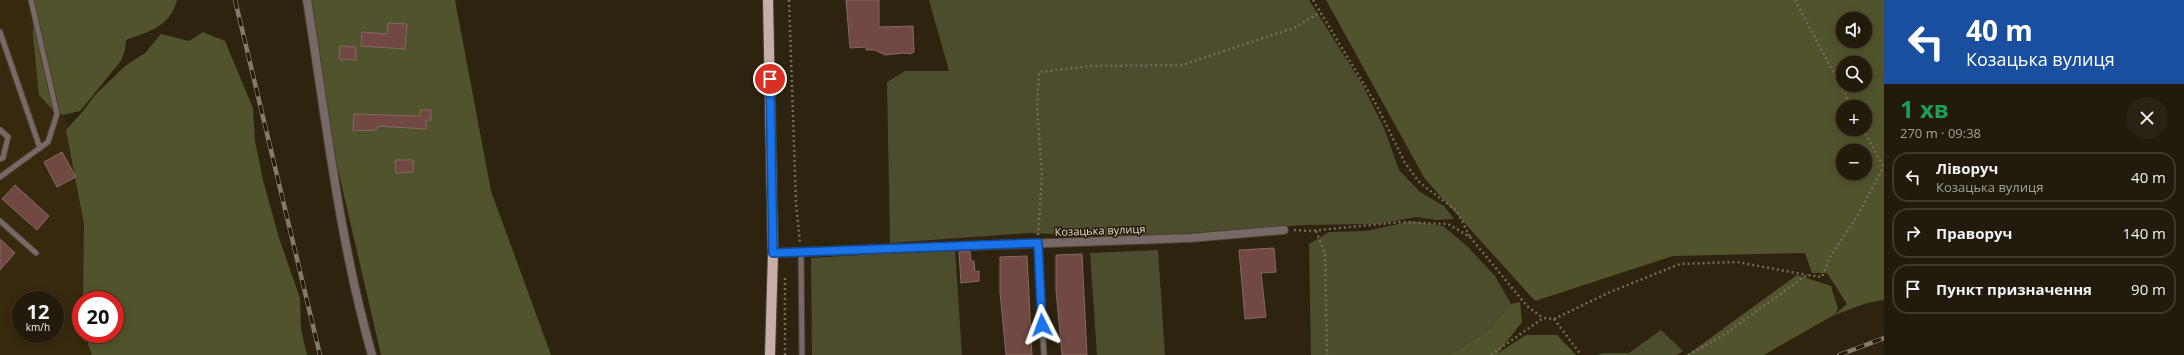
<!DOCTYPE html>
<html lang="uk">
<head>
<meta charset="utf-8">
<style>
  :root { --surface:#221a0a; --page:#2a2313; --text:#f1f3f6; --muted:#a2a19c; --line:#3f382b }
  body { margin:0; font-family:"Open Sans",sans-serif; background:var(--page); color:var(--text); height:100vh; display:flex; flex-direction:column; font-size:15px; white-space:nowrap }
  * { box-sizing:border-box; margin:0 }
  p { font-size:13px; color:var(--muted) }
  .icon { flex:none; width:22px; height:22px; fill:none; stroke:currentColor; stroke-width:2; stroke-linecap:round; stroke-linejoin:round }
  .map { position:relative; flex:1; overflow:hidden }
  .details { display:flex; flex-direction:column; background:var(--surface); width:300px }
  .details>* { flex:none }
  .guide { background:#1a4fa0; color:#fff; overflow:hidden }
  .fabs { position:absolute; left:1836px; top:12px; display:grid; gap:8px }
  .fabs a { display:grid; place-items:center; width:36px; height:36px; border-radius:50%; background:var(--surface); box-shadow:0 2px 10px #0003,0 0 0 1px var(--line); font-size:20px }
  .speed { position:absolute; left:12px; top:291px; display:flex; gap:8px; font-size:20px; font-weight:700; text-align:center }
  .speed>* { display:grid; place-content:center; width:52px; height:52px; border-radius:50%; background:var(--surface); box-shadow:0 2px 10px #0003,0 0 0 1px var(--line); line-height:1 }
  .speed small { font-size:10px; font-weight:400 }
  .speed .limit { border:6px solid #d22; background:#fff; color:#111 }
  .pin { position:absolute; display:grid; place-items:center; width:34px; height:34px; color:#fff; margin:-17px; border:2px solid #fff; border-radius:50%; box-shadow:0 1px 4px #0007 }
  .me { position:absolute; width:44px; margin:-22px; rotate:357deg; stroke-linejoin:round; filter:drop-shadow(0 0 3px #0008) }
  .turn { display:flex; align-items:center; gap:14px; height:84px; padding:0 16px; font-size:18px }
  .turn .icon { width:52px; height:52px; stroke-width:2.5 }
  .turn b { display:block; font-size:28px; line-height:34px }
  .round { display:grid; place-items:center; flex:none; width:42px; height:42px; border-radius:21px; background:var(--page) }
  .head { display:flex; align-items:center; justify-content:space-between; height:68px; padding:0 16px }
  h1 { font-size:24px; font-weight:700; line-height:30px; color:#1e9e55 }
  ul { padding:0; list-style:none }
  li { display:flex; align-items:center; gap:12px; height:50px; margin:0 8px 6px; padding:0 8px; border:2px solid var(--line); border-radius:16px }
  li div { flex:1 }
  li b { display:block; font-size:15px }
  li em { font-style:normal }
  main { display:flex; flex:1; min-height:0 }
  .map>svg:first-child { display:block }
  .built { fill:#37290d; fill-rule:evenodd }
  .green { fill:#4b4d2e }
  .forest { fill:#50532b; fill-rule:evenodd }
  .building { fill:#724842; stroke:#856965 }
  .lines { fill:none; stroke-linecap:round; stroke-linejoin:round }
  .service-casing { stroke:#4b412d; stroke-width:7 }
  .minor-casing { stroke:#4b412d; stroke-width:10 }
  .primary-casing { stroke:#4b412d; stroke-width:12 }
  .path { stroke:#756c5a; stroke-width:2.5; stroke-dasharray:2 3; stroke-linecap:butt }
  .service { stroke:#766967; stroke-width:5 }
  .minor { stroke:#766967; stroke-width:8 }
  .primary { stroke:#c8aeaa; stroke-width:10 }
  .rail-casing { stroke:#837a69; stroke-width:4.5 }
  .rail { stroke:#231905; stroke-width:3; stroke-dasharray:9; stroke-linecap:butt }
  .route-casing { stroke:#114b97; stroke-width:10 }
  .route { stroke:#1a73e8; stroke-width:7 }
  .labels { text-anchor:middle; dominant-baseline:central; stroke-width:3; stroke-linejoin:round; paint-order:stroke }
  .street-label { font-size:11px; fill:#e6dfd2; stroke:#231905 }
</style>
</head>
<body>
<main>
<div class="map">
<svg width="1884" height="355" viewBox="0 0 1884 355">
  <rect width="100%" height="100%" fill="#2d230e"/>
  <path class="built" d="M0,0H33L81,173L97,300H81V334H101L104,355H0ZM21,300H55V334H21Z"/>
  <g class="green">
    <polygon points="929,0 1309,0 1362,84 1384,128 1399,170 1420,192 1444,206 1454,219 1436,220 1417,217 1378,224 1304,225 1133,237 1029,233 890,243 887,82 905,71 949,71"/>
    <polygon points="1412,221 1443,226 1468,247 1495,276 1511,304 1489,329 1449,355 1311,355 1309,244 1329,232 1366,231"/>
    <polygon points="955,249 962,355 812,355 811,258"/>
    <polygon points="1158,250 1165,355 1097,355 1090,253"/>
    <polygon points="1661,330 1683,351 1677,355 1597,355 1603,353 1629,353"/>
  </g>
  <g class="forest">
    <path d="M28,0H177C170,27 150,31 126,40L125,50L121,61L80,111L63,115L51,108L39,95L33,36V15Z"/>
    <polygon points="307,0 455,0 491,191 551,355 381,355 336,161"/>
    <path d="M1326,0H1884V300L1867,303L1832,316L1764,355H1687L1797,275L1831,286L1838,309L1834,315L1847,304L1827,273H1812L1805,253L1673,256L1535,301L1425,179ZM1843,19H1865V41H1843ZM1843,63H1865V85H1843ZM1843,107H1865V129H1843ZM1843,151H1865V173H1843Z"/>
    <polygon points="203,32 225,41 253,108 255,141 263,180 279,238 300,298 301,329 307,355 92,355 88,344 88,334 115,334 115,300 83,300 84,224 66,130 83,111 95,95 125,66 145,53 161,34 189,41"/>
    <polygon points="1520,302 1522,322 1498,353 1526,335 1557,335 1576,355 1449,355 1489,329 1511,304"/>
  </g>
  <g class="building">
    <polygon points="846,0 879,0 879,27 913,26 914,52 910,54 904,53 885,55 875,50 866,50 866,47 850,48"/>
    <polygon points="388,23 407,24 405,49 361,46 362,32 387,34"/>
    <polygon points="340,46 356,47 356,60 339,59"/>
    <polygon points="420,110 431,110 431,120 426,120 426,129 377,126 376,130 353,131 354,114 420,116"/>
    <polygon points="62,152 76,177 57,187 44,162"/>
    <polygon points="395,160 413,160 413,172 396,173"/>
    <polygon points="15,185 49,216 37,230 2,199"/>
    <polygon points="0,239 15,253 0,270"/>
    <polygon points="1274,248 1276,272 1261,273 1266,317 1245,319 1239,250"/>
    <polygon points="970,251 971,261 974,261 975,272 979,271 979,281 961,283 959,252"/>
    <polygon points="1082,254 1087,355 1062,355 1056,290 1056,255"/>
    <polygon points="1027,256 1032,355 1006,355 1000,292 1000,257"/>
  </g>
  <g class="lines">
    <defs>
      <g id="service">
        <polyline points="0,32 40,148"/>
        <polyline points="0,130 8,137 3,158 0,159"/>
        <polyline points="0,177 48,142 57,114 31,0"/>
        <polyline points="0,221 36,253"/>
        <polyline points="1037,243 1044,355"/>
        <polyline points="801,251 802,355"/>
      </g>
      <g id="minor">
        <path d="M307,0C326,118 339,240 372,355"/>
        <polyline points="773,253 1190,238 1284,230"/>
      </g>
      <polyline id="primary" points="768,0 773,253 770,355"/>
    </defs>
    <use href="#service" class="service-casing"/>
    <use href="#minor" class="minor-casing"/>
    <use href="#primary" class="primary-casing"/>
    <g class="path">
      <polyline points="789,0 796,203 800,243"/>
      <polyline points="1313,0 1377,106 1405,163 1420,183 1457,211 1470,237"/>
      <polyline points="1795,0 1852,107"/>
      <polyline points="1863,129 1883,166"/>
      <polyline points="1294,230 1310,231 1400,222 1448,224 1470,237 1527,306 1543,318"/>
      <polyline points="1316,231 1325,254 1327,355"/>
      <polyline points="1038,235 1042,176 1037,106 1039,72 1090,66 1182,65 1294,28 1319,13"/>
      <polyline points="1554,319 1581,355"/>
      <polyline points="785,355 785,276"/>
      <polyline points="1491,355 1543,318 1554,319 1610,292 1680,264 1737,262 1807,275"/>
      <polyline points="1688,355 1719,338 1807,275 1822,277 1830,257 1858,215 1884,166"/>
    </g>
    <use href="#service" class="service"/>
    <use href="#minor" class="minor"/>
    <use href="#primary" class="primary"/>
    <defs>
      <g id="rail">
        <polyline points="235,0 320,355"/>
        <polyline points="1839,355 1884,338"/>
      </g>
    </defs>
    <use href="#rail" class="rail-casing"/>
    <use href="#rail" class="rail"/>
  </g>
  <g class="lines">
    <defs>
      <polyline id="route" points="770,79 773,253 1038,243 1042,325"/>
    </defs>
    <use href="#route" class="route-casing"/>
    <use href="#route" class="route"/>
  </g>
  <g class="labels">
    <g class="street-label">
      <text transform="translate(1100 230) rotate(-2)">Козацька вулиця</text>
    </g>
  </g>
</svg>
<div class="fabs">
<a><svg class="icon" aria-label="sound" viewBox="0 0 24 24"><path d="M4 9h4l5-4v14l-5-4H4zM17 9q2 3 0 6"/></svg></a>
<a><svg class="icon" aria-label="search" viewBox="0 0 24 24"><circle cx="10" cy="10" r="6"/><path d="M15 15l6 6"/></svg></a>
<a>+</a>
<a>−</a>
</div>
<div class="speed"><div>12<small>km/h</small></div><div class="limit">20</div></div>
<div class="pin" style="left:770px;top:79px;background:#d93025"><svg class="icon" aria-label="arrive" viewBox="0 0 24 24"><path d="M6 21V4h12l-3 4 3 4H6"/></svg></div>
<svg class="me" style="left:1042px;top:325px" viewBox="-20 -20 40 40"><path d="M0-17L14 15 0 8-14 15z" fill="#1a73e8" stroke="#fff" stroke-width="4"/></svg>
</div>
<section class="details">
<div class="guide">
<div class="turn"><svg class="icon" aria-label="left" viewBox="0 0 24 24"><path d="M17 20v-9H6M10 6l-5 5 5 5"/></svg><div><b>40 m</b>Козацька вулиця</div></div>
</div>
<div class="head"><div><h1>1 хв</h1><p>270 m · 09:38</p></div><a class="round"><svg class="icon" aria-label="close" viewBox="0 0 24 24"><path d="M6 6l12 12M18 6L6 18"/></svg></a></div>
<ul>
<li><svg class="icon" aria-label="left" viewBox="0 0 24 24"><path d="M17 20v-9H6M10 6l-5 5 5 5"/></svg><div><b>Ліворуч</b><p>Козацька вулиця</p></div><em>40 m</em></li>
<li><svg class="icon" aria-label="right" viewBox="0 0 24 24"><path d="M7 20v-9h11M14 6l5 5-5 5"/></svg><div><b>Праворуч</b></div><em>140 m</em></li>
<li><svg class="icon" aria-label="arrive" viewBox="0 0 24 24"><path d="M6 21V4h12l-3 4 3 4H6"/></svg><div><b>Пункт призначення</b></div><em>90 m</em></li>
</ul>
</section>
</main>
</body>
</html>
